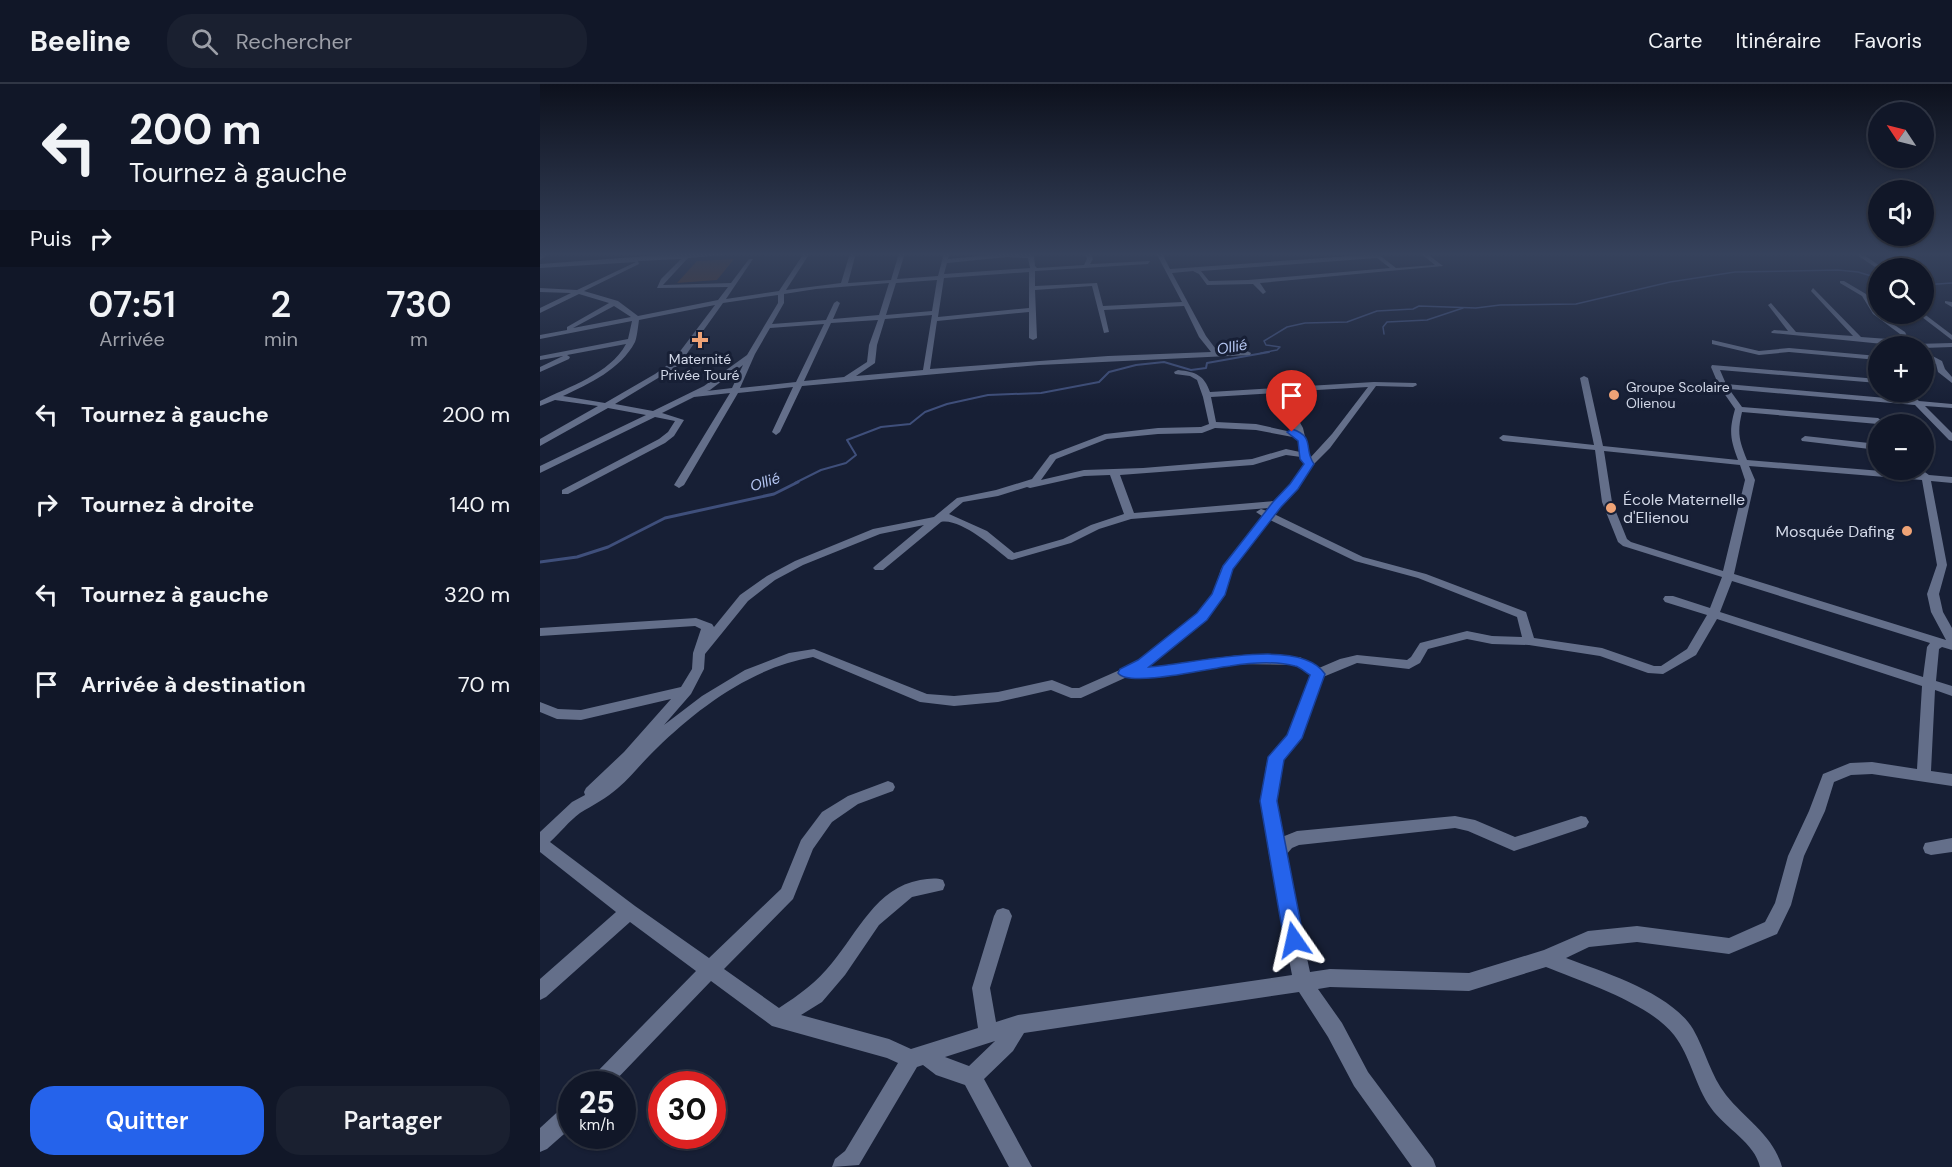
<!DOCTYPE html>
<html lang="fr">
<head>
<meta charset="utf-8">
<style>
  :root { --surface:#111728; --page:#1a2030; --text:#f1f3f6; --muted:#9c9fa8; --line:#303645; --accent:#2563eb }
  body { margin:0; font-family:"DM Sans",sans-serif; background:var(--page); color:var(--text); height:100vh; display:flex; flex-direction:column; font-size:22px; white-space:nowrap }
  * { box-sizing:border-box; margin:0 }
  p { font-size:20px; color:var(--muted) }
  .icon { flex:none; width:33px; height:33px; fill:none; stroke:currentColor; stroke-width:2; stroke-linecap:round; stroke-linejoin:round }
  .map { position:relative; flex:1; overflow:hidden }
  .drawer { display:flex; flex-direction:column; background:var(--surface); width:540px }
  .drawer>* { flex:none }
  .hud { background:#111728; color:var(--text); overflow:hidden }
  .needle { width:39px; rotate:305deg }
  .controls { position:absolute; left:1328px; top:18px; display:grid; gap:12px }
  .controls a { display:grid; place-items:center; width:66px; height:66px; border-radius:50%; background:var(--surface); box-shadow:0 2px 4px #0004,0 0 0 2px var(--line); font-size:30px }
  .speed { position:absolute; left:18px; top:987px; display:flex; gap:12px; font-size:30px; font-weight:700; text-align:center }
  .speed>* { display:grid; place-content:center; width:78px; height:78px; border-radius:50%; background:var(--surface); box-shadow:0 2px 4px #0004,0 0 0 2px var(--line); line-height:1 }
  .speed small { font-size:15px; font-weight:400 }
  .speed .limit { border:9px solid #d22; background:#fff; color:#111 }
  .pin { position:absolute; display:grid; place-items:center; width:51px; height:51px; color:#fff; margin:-62px -26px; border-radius:50% 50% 50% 0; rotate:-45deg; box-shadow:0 0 6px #0007 }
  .pin .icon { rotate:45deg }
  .me { position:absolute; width:66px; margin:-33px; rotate:349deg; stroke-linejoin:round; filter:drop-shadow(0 0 4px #0008) }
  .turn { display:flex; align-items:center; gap:21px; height:126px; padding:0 30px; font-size:27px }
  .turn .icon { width:78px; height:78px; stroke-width:2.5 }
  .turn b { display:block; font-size:42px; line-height:51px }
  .then { display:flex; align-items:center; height:57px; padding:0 30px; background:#0003; gap:12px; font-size:22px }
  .eta { display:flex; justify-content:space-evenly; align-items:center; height:102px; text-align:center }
  .eta b { font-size:36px; font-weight:600; line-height:42px }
  .cta { display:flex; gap:12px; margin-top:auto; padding:12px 30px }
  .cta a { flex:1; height:69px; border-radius:24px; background:var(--accent); color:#fff; font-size:24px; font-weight:600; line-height:69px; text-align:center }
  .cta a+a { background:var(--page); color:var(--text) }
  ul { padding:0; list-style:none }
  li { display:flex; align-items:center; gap:18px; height:90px; padding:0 30px }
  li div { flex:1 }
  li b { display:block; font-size:22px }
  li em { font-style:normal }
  header { display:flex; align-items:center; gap:36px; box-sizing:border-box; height:84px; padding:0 30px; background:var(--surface); border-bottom:2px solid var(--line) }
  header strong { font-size:28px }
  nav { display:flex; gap:33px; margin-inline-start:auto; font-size:21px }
  .search { width:420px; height:54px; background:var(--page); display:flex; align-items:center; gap:15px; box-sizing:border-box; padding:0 21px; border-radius:24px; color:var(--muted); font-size:22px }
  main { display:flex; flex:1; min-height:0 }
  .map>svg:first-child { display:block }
  .green { fill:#52321f }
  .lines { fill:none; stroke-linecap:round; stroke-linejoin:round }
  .stream-far2 { stroke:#3f4f7b; stroke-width:1.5 }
  .stream-far1 { stroke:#3f4f7b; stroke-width:2 }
  .stream { stroke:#3f4f7b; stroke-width:3 }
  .minor { fill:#646f8a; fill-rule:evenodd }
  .route { fill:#2563eb; stroke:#184099; stroke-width:1.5 }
  .poi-dot { fill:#efa376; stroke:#171f35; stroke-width:2 }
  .labels { text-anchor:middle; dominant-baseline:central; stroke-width:6; stroke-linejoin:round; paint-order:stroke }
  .far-poi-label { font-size:14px; fill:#d2d8e8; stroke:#171f35 }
  .far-water-label { font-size:15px; font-style:italic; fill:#b5c6f2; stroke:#171f35 }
  .poi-label { font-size:16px; fill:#d2d8e8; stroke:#171f35; text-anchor:start }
</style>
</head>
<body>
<header>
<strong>Beeline</strong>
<div class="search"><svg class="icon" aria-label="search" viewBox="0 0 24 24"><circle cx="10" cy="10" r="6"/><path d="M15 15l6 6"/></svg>Rechercher</div>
<nav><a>Carte</a><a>Itinéraire</a><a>Favoris</a></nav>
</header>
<main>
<section class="drawer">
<div class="hud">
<div class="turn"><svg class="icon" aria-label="left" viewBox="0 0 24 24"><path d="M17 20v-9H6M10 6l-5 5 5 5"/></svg><div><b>200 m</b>Tournez à gauche</div></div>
<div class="then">Puis<svg class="icon" aria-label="right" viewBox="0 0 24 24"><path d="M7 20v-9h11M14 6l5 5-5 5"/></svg></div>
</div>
<div class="eta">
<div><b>07:51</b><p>Arrivée</p></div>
<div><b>2</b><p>min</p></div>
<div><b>730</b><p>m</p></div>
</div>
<ul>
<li><svg class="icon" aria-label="left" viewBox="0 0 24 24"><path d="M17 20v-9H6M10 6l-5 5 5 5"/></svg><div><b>Tournez à gauche</b></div><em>200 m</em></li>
<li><svg class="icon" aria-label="right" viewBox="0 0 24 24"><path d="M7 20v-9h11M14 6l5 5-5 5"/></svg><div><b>Tournez à droite</b></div><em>140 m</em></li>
<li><svg class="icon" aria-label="left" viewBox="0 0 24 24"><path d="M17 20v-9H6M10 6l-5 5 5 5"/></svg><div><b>Tournez à gauche</b></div><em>320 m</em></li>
<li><svg class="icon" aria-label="arrive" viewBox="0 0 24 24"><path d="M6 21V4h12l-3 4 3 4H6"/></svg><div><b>Arrivée à destination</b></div><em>70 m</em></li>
</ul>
<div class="cta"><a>Quitter</a><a>Partager</a></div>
</section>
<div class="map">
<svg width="1412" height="1083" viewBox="0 0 1412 1083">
  <rect width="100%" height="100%" fill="#171f35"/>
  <polygon class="green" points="194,175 177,196 137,199 157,177"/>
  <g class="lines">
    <g class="stream-far2">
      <polyline points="1383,201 1412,199"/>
      <polyline points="844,250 843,243 847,238 887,236 923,224"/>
      <polyline points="721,269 737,266 740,263 726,261 724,257 747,243 765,239 807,238 837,227 873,225 879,222 936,224 960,221 1036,220 1130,198 1195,188 1298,186 1318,188 1338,194"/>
    </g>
    <polyline class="stream-far1" points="255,399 281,386 306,379 316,371 307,356 341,343 370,340 385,328 407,320 448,311 501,309 559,298 569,288 596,281 624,278 651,286 666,284 667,279 729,268"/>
    <polyline class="stream" points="0,478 37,473 68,463 125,434 234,410 258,398"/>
    <g class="minor">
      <polygon points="3,169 10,169 0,176 0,171"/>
      <path d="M148,169H205L148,174L123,201L191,199L209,175H213L186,215L239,207L264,169H270L246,206L301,199L310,169H316L308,199L351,196L359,169H365L357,195L398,192L404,169H410L408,175L468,169L491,170L494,172L495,182L497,184L544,181L547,175L545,169H551L553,175L550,180L610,177L608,180L495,187V202L557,199L563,222L642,218L616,169H622L630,185L838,170L856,184L895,181L880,169H886L903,182L720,199L726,208L723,210L713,200L667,201L659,190L653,187L632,189L666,252L678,268L707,267L711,269L710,271L499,281L262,302L240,348L236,351L232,348L253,303L198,309L144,401L139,404L134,401L190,309L154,313L122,329L144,336L134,352L125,359L28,410H22V406L119,355L128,348L135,337L115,333L0,389V382L106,331L68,324L0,362V355L58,322L15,316L0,322V317C28,303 70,290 86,260L27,271L30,273L29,275L0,288V283L23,272L0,276V272L88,255L92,237L0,255V251L27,246V243L69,219L39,210L0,229V224L31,209L0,208V204L37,206L96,178L0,184V180ZM467,173L488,174L490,184L404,190L407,179ZM837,174L850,184L708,196L669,197L661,187ZM141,175L121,195L117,204L188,203L178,216L98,232L78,217L44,207L99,180L98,177ZM489,188V224L398,233L404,194ZM397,196L392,227L346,231L356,199ZM349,199L339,231L293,235L300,219L297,217L294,219L286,236L232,240L244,219V210L276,205ZM552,202L564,249L569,248L564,226L644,222L659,253L671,268L568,272L390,285L397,237L489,228V254L493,256L497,254L495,206ZM238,211V219L207,271L164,302L113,327L75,320L138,282L183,219ZM175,221L132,278L115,290L65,319L23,312C49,300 81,285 95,258C97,253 98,243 99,236ZM74,222L91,233L33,244ZM392,231L383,286L316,292L335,279L337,261L345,235ZM338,236L329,261L327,278L304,293L264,297L291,239ZM284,240L256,298L200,304L215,270L230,244ZM203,281L192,304L167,307L170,306Z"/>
      <polygon points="1077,169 1100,169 1097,171"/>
      <polygon points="1314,169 1321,169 1340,182 1335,183"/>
      <polygon points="1300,197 1304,197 1326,210 1338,230 1365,248 1370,258 1375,260 1412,259 1412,263 1383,264 1232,249 1231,248 1234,246 1248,247 1228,221 1231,219 1256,248 1313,252 1271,207 1273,204 1321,253 1362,256 1360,250 1333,230 1322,212 1300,199"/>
      <polygon points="1405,217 1412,218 1412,223 1405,219"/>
      <polygon points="1383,229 1412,251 1412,256 1378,230"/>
      <polygon points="1172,256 1219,267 1249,264 1338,272 1338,276 1249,268 1219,271 1172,260"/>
      <polygon points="1383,267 1402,277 1405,285 1412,293 1412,299 1398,288 1396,280 1383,272"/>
      <path d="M1172,281L1338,295V299L1180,286L1186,300L1369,316L1362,308H1370L1379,317L1412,320V324L1385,322L1412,349V357L1409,356L1375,321L1189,305L1202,323L1338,334L1342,337L1338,340L1202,328C1197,349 1199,356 1207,376L1378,390L1376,388L1378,386H1382L1389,391L1412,393V399L1391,397L1407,481L1399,510L1403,528L1412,544V566L1402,563L1399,565L1396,597L1412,602V612L1395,606L1391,687L1412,690V702L1332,690L1311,691L1294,698L1285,727L1264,772L1251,821L1237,850L1189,870L1097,858L1049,863L1026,874C1065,889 1130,908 1153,945C1165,966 1171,992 1186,1011C1206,1036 1233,1051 1242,1083H1220C1215,1059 1185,1044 1171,1024C1155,1002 1151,973 1134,951C1109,919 1043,898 1006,883L929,907L790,903L778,905L802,939L828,988L893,1075L896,1083H872L814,1002L788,953L759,908L484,949L473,967L444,995L492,1083H469L425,1001L396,991L383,981L377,983L319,1081L292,1083L295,1075L305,1067L358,979L347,974L232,942L171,897L72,1000H49L52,993L156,887L90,838L6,913L0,916V895L76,828L0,768V748L32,718L45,711L44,708L46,704L84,668L131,615L41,636L17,635L0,628V618L18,625L41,626L141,603L152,585L153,569L161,545L155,542L0,552V544L156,534L172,540L174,543L200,511L227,492L255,477L333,445L394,433L417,414L456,406L492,395L510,371L565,350L618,344L661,343L669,340L663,313L657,296L650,292L635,290L634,288L638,286C656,288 664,291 670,308L834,298L876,299L877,301L873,303L836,302L790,364L772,382L757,405L734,430L823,473L886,490L986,528L994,554L1062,564L1114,582H1121L1147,565L1167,531L1125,518L1123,515L1125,512H1133L1170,524L1182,493L1083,462L1078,458L1062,418L1055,366L963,357L959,354L963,351L1054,361L1040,294L1044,292L1048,294L1063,362L1198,376C1190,354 1189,347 1195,325L1179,302L1171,283ZM828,303L792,350L770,374L763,344L743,308ZM735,309L756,349L716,340L676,338L671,313ZM675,344L716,346L758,354L760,368L746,365L712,375L603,384L544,386L501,396L516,375L567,355L618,350L662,349ZM1064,367L1200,381L1205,396L1183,487L1091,458L1087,455L1072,418ZM746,371L761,373L764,380L750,401L734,417L594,429L580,391L713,381ZM1209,382L1382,396L1397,481L1387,510L1391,528L1406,556L1194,490L1215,396ZM570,391L584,430L551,441L523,455L474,469L447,447L409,430L423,418L458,412L487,403L490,404L544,392ZM729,424L727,427L721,425L716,428L722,432L681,485L673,510L658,530L600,577L539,604H532L512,596L458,608L414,612L387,610L274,565L249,569L205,586L162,612L124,641L151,610L164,585L165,570L208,517L235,496L263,481L340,450L384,441L335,482L333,484L335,486H343L401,438C420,434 453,463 468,475L472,476L531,459L559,445L591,435ZM730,436L815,477L878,494L977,533L982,553L952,552L927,547L880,559L871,573L867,576L817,571L800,575L779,584L760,573L691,572L636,583L607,584L666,536L685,511L692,485ZM1192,497L1390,559L1387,563L1383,593L1180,528ZM1177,535L1382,602L1377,685L1332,678L1310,679L1283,690L1269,727L1248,772L1235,819L1225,838L1189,854L1097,842L1048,847L1004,866L929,889L790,885L770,888L745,772L752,764L759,761L915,744L928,747L974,767L1046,743L1049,738L1046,733L1041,732L975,753L935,736L915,732L757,747L742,753L737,717L740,682L742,675L761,653L783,593L817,579L869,585L880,579L888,565L927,555L952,560L989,561L1060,572L1108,589L1123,590L1156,571ZM273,573L380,618L414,622L458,618L511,606L531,614H541L587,593L636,591L691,580L757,581L771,591L748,650L729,673L726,682L721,717L729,771L752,891L478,931L456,938L450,904L472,832L469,826L463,824L457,826L454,832L432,904L438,944L371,965L349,955L261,931L282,918L305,891L339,841L372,813L403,806L405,801L403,796C395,793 388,795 380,796C336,804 318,848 292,879C277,898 259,911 239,924L184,885L253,815L273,765L292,738L318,720L353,707L355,703L353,699L348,697L308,712L282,728L261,756L241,805L169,874L95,822L10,758C20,749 29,737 40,729C53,721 67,714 78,704C92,692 103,677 117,664C159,623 213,583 273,573ZM455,957L429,982L405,973Z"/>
      <polygon points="1265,352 1338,360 1338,366 1262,357 1261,355"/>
      <polygon points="1412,754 1412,768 1391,771 1385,769 1383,764 1385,759"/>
      <polygon points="32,1018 32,1043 7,1065 0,1068 0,1044 25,1021"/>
    </g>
  </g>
  <linearGradient id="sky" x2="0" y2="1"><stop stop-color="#0d111d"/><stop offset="0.53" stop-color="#36425c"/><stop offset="1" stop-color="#36425c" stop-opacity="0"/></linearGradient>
  <rect width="1412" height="321" fill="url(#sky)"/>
  <path class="route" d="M752,345C776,353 763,365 774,380L758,405L741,423L693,485L685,511L667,536L609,583C650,581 760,551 785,590L762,654L744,676L737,717L764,856L761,863L754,865L747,863L744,856L720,717L728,673L747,651L770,591C765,588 760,583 755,582C736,577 709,579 690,582C671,584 588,604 578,589L580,585L598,576L657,529L672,510L683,482L733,418L750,400L764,380L760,375L758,357L747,348Z"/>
  <g class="poi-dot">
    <path d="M157 247h6v6h6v6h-6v6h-6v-6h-6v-6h6z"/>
    <circle cx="1074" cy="311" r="6"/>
    <circle cx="1071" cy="424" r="6"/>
    <circle cx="1367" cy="447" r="6"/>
  </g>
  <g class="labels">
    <g class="far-poi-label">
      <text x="160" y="275">Maternité<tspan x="160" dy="16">Privée Touré</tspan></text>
      <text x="1086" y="303" text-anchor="start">Groupe Scolaire<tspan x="1086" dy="16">Olienou</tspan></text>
    </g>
    <g class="far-water-label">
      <text transform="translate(692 263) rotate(-10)">Ollié</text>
      <text transform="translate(225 398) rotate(-18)">Ollié</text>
    </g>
    <g class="poi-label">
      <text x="1083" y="415">École Maternelle<tspan x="1083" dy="18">d'Elienou</tspan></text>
      <text x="1355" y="447" text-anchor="end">Mosquée Dafing</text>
    </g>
  </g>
</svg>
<div class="controls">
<a><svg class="needle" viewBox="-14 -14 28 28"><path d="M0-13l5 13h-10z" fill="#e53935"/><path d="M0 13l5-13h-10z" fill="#9c9fa8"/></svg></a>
<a><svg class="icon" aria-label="sound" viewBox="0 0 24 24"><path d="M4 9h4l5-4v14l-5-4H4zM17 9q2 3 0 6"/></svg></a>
<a><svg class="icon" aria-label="search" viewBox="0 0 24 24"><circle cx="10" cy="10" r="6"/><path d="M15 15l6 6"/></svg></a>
<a>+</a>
<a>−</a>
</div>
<div class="speed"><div>25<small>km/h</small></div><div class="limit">30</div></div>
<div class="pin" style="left:752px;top:348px;background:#d93025"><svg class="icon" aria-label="arrive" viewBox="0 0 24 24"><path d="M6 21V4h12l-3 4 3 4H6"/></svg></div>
<svg class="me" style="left:754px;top:856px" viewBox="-20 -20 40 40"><path d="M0-17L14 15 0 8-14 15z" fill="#2563eb" stroke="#fff" stroke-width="4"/></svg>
</div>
</main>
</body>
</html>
